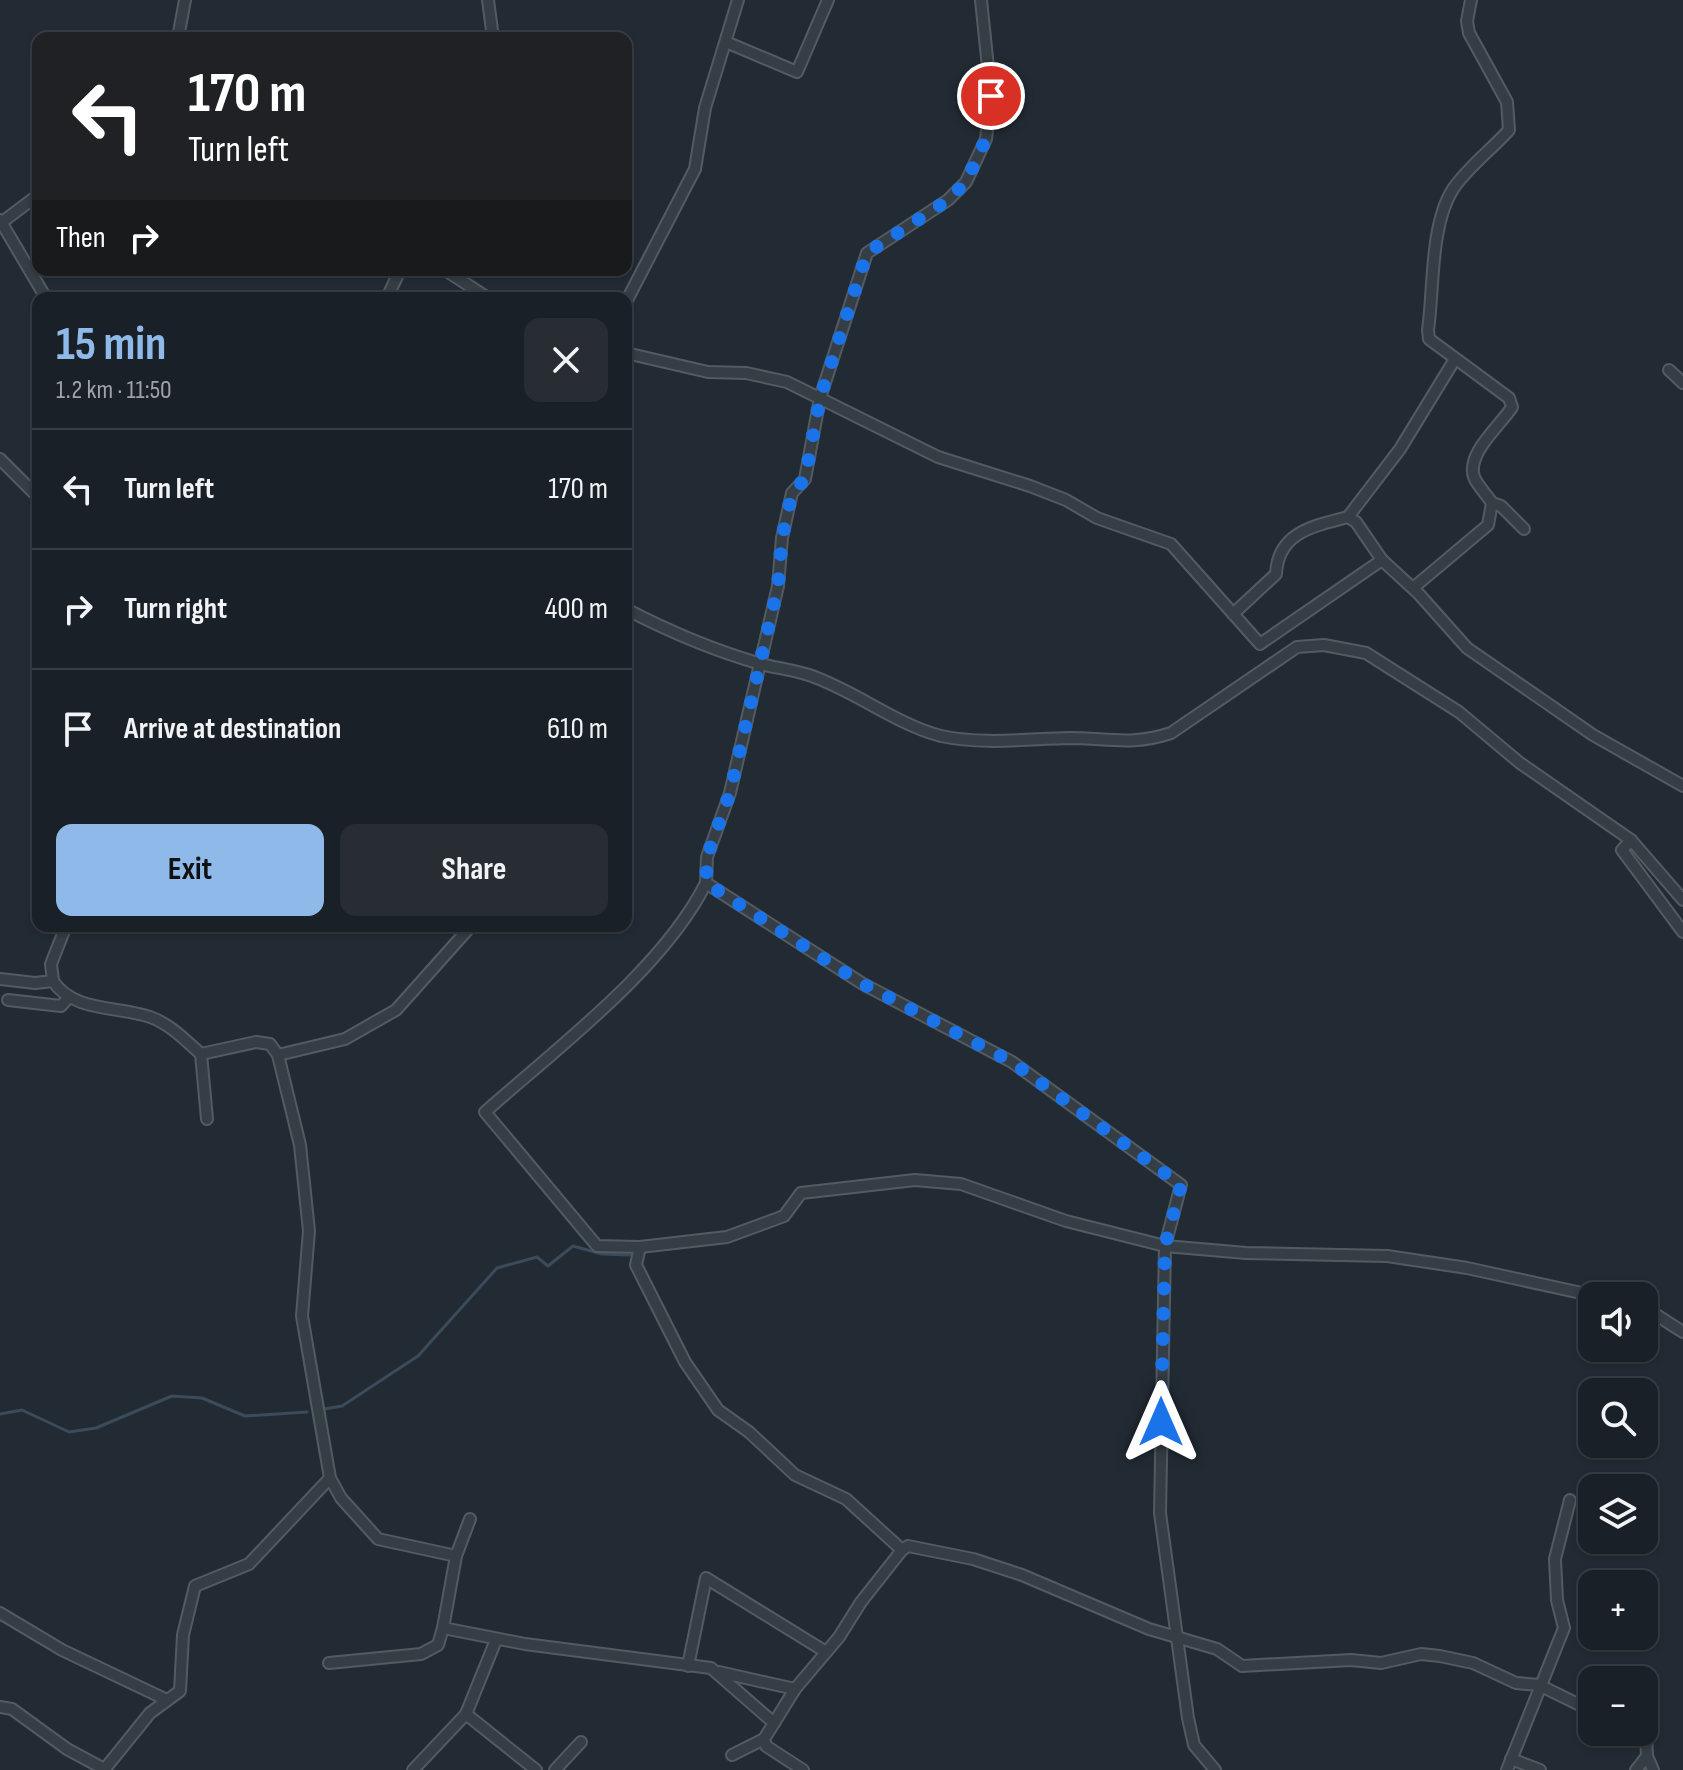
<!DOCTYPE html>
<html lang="en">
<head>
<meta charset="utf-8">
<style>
  :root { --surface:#1a2027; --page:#272d33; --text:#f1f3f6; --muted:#9fa3a7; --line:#383e44; --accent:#8eb9e8 }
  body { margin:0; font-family:"Sofia Sans Condensed",sans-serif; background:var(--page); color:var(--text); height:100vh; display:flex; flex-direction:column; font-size:30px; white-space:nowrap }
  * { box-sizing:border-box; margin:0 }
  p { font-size:26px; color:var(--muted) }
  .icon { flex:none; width:44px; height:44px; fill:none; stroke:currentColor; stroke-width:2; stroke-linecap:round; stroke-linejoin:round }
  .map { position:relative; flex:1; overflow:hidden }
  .side { position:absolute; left:32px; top:292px; width:600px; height:640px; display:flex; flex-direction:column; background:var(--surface); border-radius:16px; box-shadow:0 2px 6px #0004,0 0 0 2px var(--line) }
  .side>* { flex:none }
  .hud { position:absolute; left:32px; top:32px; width:600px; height:244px; border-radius:16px; box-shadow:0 2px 6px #0004,0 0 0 2px var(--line); background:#202124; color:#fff; overflow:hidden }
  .controls { position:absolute; left:1578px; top:1282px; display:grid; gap:16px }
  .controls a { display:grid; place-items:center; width:80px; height:80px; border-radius:16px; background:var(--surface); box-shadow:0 2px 6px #0004,0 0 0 2px var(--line); font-size:40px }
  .pin { position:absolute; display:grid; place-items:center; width:68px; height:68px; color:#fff; margin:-34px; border:4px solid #fff; border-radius:50%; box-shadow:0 2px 8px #0007 }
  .me { position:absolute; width:88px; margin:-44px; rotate:0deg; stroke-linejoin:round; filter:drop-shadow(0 0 6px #0008) }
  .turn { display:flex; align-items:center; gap:28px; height:168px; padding:0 24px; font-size:36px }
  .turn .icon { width:104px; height:104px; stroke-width:2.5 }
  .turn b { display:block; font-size:56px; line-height:68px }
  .then { display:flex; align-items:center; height:76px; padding:0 24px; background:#0003; gap:16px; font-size:30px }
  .round { display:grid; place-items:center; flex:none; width:84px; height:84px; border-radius:16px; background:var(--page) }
  .summary { display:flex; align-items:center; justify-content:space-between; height:136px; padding:0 24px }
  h1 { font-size:48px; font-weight:700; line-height:60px; color:var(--accent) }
  .cta { display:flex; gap:16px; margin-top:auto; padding:16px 24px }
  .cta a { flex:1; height:92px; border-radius:16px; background:var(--accent); color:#111; font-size:32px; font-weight:700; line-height:92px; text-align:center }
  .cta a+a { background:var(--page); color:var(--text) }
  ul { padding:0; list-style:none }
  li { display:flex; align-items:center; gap:24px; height:120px; padding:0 24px; border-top:2px solid var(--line) }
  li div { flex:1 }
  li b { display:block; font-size:30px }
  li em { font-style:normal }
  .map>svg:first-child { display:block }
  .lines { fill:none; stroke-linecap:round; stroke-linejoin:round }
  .stream { stroke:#3a4b5b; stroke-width:3 }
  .street-casing { stroke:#535b62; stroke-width:14 }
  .street { stroke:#353d45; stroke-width:10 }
  .route { stroke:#1a73e8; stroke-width:14; stroke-dasharray:0 25.2 }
</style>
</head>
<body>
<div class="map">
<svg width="1683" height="1770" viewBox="0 0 1683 1770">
  <rect width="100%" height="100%" fill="#222b34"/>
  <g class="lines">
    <g class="stream">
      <polyline points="324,1409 342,1406 418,1356 497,1268 537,1257 548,1266 573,1246 602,1254 630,1255"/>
      <polyline points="0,1414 22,1410 69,1432 96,1428 172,1396 202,1398 245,1416 307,1412"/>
    </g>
    <defs>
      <g id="street">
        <polyline points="488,0 493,38"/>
        <polyline points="981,0 991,96 986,139 966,182 948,200 867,253 820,398 805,479 792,493 782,538 778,586 730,793 707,857 706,883 863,984 1012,1062 1181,1185 1165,1246 1160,1513 1188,1718 1194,1745 1215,1770"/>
        <polyline points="178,38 185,0"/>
        <polyline points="726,42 797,72 828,0"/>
        <polyline points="0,220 46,298"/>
        <polyline points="1,223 38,195"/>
        <polyline points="445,270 488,298"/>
        <polyline points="387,298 400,270"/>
        <polyline points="626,302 695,169 705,108 738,0"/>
        <polyline points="626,353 708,372 746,373 787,382 938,457 1030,486 1066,500 1097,518 1171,544 1260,644 1382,560 1418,593 1467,648 1593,735 1683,786"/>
        <polyline points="1669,370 1683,383"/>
        <polyline points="0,459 38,497"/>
        <polyline points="1492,503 1501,506 1524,529"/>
        <polyline points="1348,517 1400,449 1455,359"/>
        <path d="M1413,588L1488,525L1492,503C1487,495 1477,485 1474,477C1466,453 1501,425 1512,407L1509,398L1429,339L1428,330C1434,288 1430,225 1453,189C1467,168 1492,149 1509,130L1507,102L1469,33L1467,21L1471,0"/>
        <path d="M626,609C668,631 716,651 761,664C777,668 793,670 809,675C854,690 897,725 941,736C983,745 1027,739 1069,738C1108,738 1132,746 1171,733L1297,647L1324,645L1366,653L1459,712L1520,763L1631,840L1683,900"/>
        <path d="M1233,614L1276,574C1278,532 1314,526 1348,517L1356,522L1382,560"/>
        <polyline points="1631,840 1622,850 1683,932"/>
        <path d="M706,883C663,969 557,1048 485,1112L597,1246L640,1247L636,1265L685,1362L718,1410L749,1432L795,1475L846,1499L902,1550L908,1546L973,1559L1022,1575L1149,1629L1217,1649L1242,1666L1351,1660L1381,1663L1421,1654L1440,1656L1473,1663L1516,1683L1539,1685L1592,1711"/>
        <polyline points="0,979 35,983 53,981 51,964 66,926"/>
        <path d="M53,981C73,1012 118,1006 150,1017C170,1024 185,1040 201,1054L256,1042L270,1044L278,1055L300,1145L309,1231L302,1316L330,1478L249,1564L195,1586L183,1635L180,1691L150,1713L104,1770"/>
        <polyline points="8,1000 61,1006 69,997"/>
        <polyline points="201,1054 207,1119"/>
        <polyline points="278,1055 345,1039 396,1010 471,926"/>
        <polyline points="640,1247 727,1237 784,1216 801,1193 915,1180 961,1184 1066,1221 1165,1246 1246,1253 1387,1256 1467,1268 1595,1296"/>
        <polyline points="1644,1307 1683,1332"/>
        <polyline points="330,1478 341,1498 378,1539 456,1556 443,1628 525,1644 711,1668 774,1723 764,1739 766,1746 803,1770"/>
        <polyline points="456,1556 470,1519"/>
        <polyline points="0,1613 62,1650 167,1700"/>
        <polyline points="496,1640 466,1714 536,1770"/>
        <polyline points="329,1663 421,1654 438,1645 443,1628"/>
        <polyline points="688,1666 706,1578 826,1652"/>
        <polyline points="719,1672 795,1689"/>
        <polyline points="0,1707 12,1709 67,1749 104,1769"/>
        <polyline points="774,1723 795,1689 839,1637 861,1602 902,1550"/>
        <polyline points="1641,1732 1646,1736 1647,1756 1653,1770"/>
        <polyline points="732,1755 764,1739"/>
        <polyline points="1511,1759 1540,1770"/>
        <polyline points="413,1770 466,1714"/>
        <polyline points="555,1770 581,1742"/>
        <polyline points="1507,1770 1564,1628 1557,1600 1555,1559 1570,1500"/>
        <polyline points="1636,1770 1647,1756"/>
      </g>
    </defs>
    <use href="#street" class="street-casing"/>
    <use href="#street" class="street"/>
  </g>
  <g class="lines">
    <polyline class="route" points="991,96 986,139 966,182 948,200 867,253 820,398 805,479 792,493 782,538 778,586 730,793 707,857 706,883 863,984 1012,1062 1181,1185 1165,1246 1161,1422"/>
  </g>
</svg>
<div class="controls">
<a><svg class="icon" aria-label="sound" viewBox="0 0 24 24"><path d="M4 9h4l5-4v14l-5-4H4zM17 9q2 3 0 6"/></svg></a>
<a><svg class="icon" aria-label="search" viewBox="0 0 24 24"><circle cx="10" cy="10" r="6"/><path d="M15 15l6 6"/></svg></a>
<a><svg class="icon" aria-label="layers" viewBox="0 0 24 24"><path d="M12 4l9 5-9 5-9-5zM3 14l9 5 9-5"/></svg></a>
<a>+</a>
<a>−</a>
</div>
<div class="pin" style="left:991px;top:96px;background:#d93025"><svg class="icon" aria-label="arrive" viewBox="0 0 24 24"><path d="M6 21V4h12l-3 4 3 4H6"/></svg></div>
<svg class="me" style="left:1161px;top:1422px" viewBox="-20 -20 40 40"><path d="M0-17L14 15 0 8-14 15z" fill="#1a73e8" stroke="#fff" stroke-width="4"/></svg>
<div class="hud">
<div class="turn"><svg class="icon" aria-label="left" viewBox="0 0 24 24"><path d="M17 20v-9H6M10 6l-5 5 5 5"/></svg><div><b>170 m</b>Turn left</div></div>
<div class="then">Then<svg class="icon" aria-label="right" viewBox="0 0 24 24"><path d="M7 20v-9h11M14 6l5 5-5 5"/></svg></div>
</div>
<section class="side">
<div class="summary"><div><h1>15 min</h1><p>1.2 km · 11:50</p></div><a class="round"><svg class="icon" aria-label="close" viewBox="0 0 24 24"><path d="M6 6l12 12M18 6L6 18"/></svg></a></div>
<ul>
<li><svg class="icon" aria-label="left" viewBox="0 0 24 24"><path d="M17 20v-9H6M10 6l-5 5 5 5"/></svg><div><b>Turn left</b></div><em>170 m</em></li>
<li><svg class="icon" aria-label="right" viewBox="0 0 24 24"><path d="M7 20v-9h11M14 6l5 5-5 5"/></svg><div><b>Turn right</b></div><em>400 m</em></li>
<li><svg class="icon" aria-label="arrive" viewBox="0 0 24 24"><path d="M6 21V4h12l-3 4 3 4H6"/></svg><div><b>Arrive at destination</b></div><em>610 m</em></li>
</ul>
<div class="cta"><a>Exit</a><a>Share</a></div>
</section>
</div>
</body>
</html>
